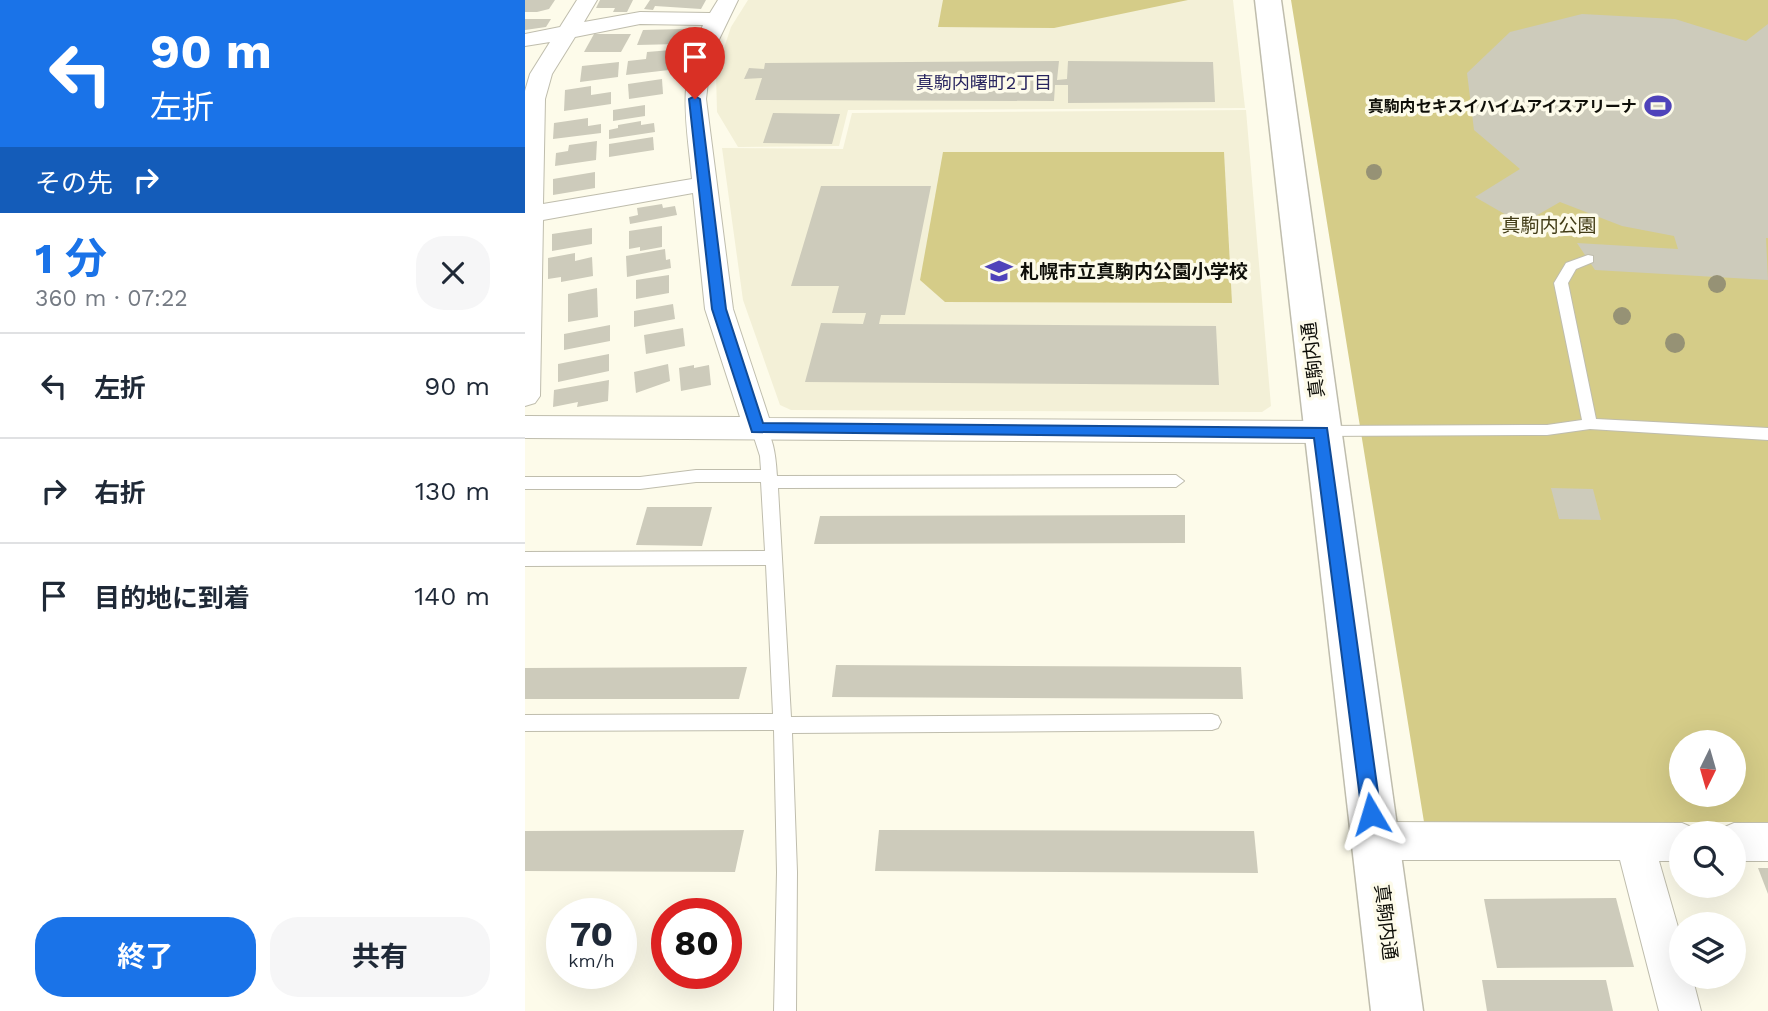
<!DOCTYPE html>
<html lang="ja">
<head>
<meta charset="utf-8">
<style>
  :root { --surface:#fff; --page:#f6f6f7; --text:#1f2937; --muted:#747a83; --line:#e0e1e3; --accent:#1a73e8 }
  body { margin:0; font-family:"Work Sans","Noto Sans JP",sans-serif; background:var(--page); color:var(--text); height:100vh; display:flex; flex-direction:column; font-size:26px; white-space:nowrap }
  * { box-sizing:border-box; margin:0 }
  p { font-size:23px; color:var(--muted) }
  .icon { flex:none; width:38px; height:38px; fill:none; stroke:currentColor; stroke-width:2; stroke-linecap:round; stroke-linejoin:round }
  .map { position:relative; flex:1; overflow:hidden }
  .panel { display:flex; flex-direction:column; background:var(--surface); width:525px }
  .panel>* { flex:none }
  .banner { background:#1a73e8; color:#fff; overflow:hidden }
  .needle { width:46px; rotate:185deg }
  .controls { position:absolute; left:1144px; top:730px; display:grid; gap:14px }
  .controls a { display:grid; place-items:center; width:77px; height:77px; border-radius:50%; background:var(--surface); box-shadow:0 7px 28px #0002; font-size:35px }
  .speed { position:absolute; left:21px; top:898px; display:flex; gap:14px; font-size:35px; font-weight:700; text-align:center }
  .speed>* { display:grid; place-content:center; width:91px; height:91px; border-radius:50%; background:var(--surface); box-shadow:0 7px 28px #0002; line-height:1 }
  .speed small { font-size:18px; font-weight:400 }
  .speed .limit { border:10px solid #d22; background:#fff; color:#111 }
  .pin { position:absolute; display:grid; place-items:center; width:60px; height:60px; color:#fff; margin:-72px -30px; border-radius:50% 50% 50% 0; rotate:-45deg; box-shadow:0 0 7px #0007 }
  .pin .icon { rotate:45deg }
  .me { position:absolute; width:77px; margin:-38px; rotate:353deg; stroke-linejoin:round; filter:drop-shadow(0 0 5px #0008) }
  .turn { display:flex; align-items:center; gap:24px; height:147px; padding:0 35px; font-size:32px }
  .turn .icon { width:91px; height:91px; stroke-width:2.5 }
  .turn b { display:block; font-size:49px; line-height:60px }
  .then { display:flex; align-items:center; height:66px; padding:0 35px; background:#0003; gap:14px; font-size:26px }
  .round { display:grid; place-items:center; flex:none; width:74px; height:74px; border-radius:28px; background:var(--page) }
  .head { display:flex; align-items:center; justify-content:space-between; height:119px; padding:0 35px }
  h1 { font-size:42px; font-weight:700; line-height:52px; color:var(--accent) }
  .button { display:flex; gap:14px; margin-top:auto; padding:14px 35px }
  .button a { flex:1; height:80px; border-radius:28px; background:var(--accent); color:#fff; font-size:28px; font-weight:700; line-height:80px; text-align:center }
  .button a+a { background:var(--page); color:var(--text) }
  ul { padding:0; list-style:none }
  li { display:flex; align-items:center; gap:21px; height:105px; padding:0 35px; border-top:2px solid var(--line) }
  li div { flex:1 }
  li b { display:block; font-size:26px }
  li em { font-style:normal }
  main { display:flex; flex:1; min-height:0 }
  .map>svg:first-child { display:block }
  .built { fill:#f3f0d7 }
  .green { fill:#d5cc88; fill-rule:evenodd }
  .building { fill:#cdcbbb }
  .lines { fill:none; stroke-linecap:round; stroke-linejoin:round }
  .service-casing { stroke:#bfbdad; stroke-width:2 }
  .minor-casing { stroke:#bfbdad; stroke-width:2 }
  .trunk-casing { stroke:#bfbdad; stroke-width:3 }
  .service { fill:#fff; fill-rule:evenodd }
  .minor { fill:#fff; fill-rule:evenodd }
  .trunk { fill:#fff; fill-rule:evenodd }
  .tree { fill:#969275 }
  .route { fill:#1a73e8; stroke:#114b97; stroke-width:2 }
  .labels { text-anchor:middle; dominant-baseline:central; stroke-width:7; stroke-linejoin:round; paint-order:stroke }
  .far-poi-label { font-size:16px; font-weight:bold; fill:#0f0f09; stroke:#fdfbea; text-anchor:end }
  .far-neighbourhood-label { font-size:18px; fill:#292660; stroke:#fdfbea }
  .park-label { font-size:19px; fill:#423c16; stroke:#fdfbea }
  .poi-label { font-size:19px; font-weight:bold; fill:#0f0f09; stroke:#fdfbea; text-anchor:start }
  .street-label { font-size:19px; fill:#0f0f09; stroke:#fdfbea }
</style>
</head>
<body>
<main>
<section class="panel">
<div class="banner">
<div class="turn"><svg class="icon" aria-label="left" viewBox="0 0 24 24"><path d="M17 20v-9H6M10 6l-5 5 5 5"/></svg><div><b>90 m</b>左折</div></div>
<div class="then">その先<svg class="icon" aria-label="right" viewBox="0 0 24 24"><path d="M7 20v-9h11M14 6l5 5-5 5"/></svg></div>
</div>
<div class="head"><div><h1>1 分</h1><p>360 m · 07:22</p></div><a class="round"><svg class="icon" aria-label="close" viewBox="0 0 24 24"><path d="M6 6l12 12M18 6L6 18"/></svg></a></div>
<ul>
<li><svg class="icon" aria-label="left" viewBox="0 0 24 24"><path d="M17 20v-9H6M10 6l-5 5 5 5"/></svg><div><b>左折</b></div><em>90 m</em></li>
<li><svg class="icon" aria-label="right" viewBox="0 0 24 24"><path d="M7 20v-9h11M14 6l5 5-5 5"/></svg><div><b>右折</b></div><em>130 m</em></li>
<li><svg class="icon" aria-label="arrive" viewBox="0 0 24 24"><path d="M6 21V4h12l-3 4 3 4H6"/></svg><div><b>目的地に到着</b></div><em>140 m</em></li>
</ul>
<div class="button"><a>終了</a><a>共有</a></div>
</section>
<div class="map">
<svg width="1243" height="1011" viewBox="0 0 1243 1011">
  <rect width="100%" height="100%" fill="#fdfbea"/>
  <g class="built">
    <polygon points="223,0 708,0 720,108 323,110 314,146 213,147 192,112 191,72 206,27"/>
    <polygon points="721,110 746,406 737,412 266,410 255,405 218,300 197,148 318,149 327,113"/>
  </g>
  <g class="green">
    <polygon points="418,0 663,0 529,28 413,27"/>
    <path d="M766,0H1243V822H899ZM1157,742H1209V794H1157Z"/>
    <polygon points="418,152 699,152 707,303 420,302 395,280"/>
  </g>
  <g class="building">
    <polygon points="0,0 30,0 24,9 12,12 0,12"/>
    <polygon points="75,0 108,0 102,12 88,12 90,8 71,8"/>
    <polygon points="125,0 181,0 176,9 130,6 128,10 119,9"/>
    <polygon points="1057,14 1150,19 1221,41 1243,24 1243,238 1241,238 1243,280 1070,270 1052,243 1153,249 1149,236 1097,226 1035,202 997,224 950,197 995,169 949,130 942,73 985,32"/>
    <polygon points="0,19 26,19 21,27 0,30"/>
    <polygon points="160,29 154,44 112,45 118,30"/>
    <polygon points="69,34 106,34 96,52 59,52"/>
    <polygon points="146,50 144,70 101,75 103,61 121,59 122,52"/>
    <polygon points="534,61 532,80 542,79 543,61 688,62 690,102 543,103 543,85 530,85 529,101 230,100 237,78 219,79 224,68 239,69 240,63"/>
    <polygon points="94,62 93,77 55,82 57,66"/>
    <polygon points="137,79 138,94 104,99 103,84"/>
    <polygon points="66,86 66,95 86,92 86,104 39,111 40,90"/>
    <polygon points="120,105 120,116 88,121 88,110"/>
    <polygon points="248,113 315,114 307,144 238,143"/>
    <polygon points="63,118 63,126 76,124 76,133 28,139 29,123"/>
    <polygon points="116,121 116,125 129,123 130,132 84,139 84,130 93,128 93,125"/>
    <polygon points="128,137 129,150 84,157 84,144"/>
    <polygon points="72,141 71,160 30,166 31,153 43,151 44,145"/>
    <polygon points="70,172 70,188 28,195 28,179"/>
    <polygon points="296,186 406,186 380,315 356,315 354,324 691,326 694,385 280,382 296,323 338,324 341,313 307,313 314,286 266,286"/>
    <polygon points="137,204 138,208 150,206 152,215 105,224 104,217 113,215 112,208"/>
    <polygon points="137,226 137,247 115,251 115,247 104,249 104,231"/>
    <polygon points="67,228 67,244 27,251 27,234"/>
    <polygon points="140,249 141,260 145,259 146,268 102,277 101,256"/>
    <polygon points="50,253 50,261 67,257 68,276 36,282 36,277 23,279 23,258"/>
    <polygon points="144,275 144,293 111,299 111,280"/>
    <polygon points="72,288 73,317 43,322 43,294"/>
    <polygon points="148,304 150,319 109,327 109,311"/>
    <polygon points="85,325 85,341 39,350 39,334"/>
    <polygon points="158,328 160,346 121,354 119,335"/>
    <polygon points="84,354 84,371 33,382 33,364"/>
    <polygon points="143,364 145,381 111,393 109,372"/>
    <polygon points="169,365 169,368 184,365 186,385 156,391 154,368"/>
    <polygon points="84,380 83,401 52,407 53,402 28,407 29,390"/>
    <polygon points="1026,488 1068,489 1076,520 1034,519"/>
    <polygon points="122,507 187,507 177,546 111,545"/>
    <polygon points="660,515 660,543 289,544 295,516"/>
    <polygon points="311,665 716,667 718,699 307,697"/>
    <polygon points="222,667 214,699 0,699 0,668"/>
    <polygon points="219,830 210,872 0,871 0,831"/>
    <polygon points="354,830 729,831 733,873 350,871"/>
    <polygon points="1233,868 1243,868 1243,894"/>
    <polygon points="1091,898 1109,967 972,968 959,899"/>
    <polygon points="957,980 1081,980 1088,1011 962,1011"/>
  </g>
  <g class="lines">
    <defs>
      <g id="service">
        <polygon points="1063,255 1068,256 1068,262 1051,269 1043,283 1071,419 1243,428 1243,440 1065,429 1022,435 791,436 789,432 791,428 796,426 1022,425 1057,420 1029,283 1041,263"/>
        <path d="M233,423C249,428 251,461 252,476L651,475L659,481L651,487L253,488L266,717L687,714L693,716L696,722L693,728L687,730L267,733L272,872L271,1011H249L252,872L249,730L0,731V715L248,714L241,565L0,566V552L240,551L236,482H171L115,489H0V477H115L171,470H236L235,456L226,428Z"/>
      </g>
      <g id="minor">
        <path d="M52,0H72L59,22L115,12L185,13L193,0H213L186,56L181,99L208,309L244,418L796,421L807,424L811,432L807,440L796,443L0,438V416L215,417L180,309L168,193L18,220L15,396L10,403L0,406V91L5,74L25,42L0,46V34L35,27ZM115,24L178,25C152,84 161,117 167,179L18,204L20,99L27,74L50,37Z"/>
        <polygon points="850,822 1157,823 1171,829 1173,833 1157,833 1157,861 1134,861 1157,941 1157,976 1167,976 1176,1011 1134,1011 1095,860 850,860 836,854 831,841 836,828"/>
        <polygon points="1209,823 1243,823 1243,861 1209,861 1209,833 1193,833 1195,829"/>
      </g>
      <polygon id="trunk" points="730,0 756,0 898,1011 846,1011"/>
    </defs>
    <use href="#service" class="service-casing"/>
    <use href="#minor" class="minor-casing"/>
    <use href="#trunk" class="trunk-casing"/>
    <use href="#service" class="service"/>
    <use href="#minor" class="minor"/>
    <use href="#trunk" class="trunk"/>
  </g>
  <g class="tree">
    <circle cx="849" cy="172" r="8"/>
    <circle cx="1192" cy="284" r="9"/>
    <circle cx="1097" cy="316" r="9"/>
    <circle cx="1150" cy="343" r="10"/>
  </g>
  <polygon class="route" points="170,96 175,99 201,309 238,423 802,428 856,814 853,820 846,823 840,820 837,814 789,438 227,432 187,309 164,99"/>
  <defs>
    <symbol id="stadium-bare" viewBox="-9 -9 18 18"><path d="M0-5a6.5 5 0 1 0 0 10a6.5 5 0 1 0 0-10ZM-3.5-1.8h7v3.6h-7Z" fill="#4f43ba" stroke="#fdfbea" stroke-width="2.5" paint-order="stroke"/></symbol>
    <symbol id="school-bare" viewBox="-9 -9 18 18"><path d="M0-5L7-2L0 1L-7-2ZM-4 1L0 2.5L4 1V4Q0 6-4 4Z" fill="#4f43ba" stroke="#fdfbea" stroke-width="2.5" paint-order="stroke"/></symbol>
  </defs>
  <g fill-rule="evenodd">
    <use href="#stadium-bare" x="1114" y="87" width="38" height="38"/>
    <use href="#school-bare" x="455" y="252" width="38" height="38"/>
  </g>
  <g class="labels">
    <g class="far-poi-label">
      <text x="1112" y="106">真駒内セキスイハイムアイスアリーナ</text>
    </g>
    <g class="far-neighbourhood-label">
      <text x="459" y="82">真駒内曙町2丁目</text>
    </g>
    <g class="park-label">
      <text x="1024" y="225">真駒内公園</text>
    </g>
    <g class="poi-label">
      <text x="495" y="271">札幌市立真駒内公園小学校</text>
    </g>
    <g class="street-label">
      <text transform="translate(788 360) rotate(-97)">真駒内通</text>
      <text transform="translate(861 922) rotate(83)">真駒内通</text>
    </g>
  </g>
</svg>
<div class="controls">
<a><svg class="needle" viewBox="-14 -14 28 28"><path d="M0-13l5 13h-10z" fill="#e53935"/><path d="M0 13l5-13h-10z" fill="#747a83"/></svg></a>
<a><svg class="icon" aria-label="search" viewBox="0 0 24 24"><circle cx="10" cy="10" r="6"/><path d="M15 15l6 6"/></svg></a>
<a><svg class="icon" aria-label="layers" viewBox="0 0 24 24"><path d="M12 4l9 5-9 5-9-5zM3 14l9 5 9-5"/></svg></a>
</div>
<div class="speed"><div>70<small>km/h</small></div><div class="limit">80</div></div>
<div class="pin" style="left:170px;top:99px;background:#d93025"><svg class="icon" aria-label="arrive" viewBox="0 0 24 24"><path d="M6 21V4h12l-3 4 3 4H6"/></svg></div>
<svg class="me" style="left:846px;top:814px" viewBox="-20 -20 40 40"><path d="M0-17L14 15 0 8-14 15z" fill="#1a73e8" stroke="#fff" stroke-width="4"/></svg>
</div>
</main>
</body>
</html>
